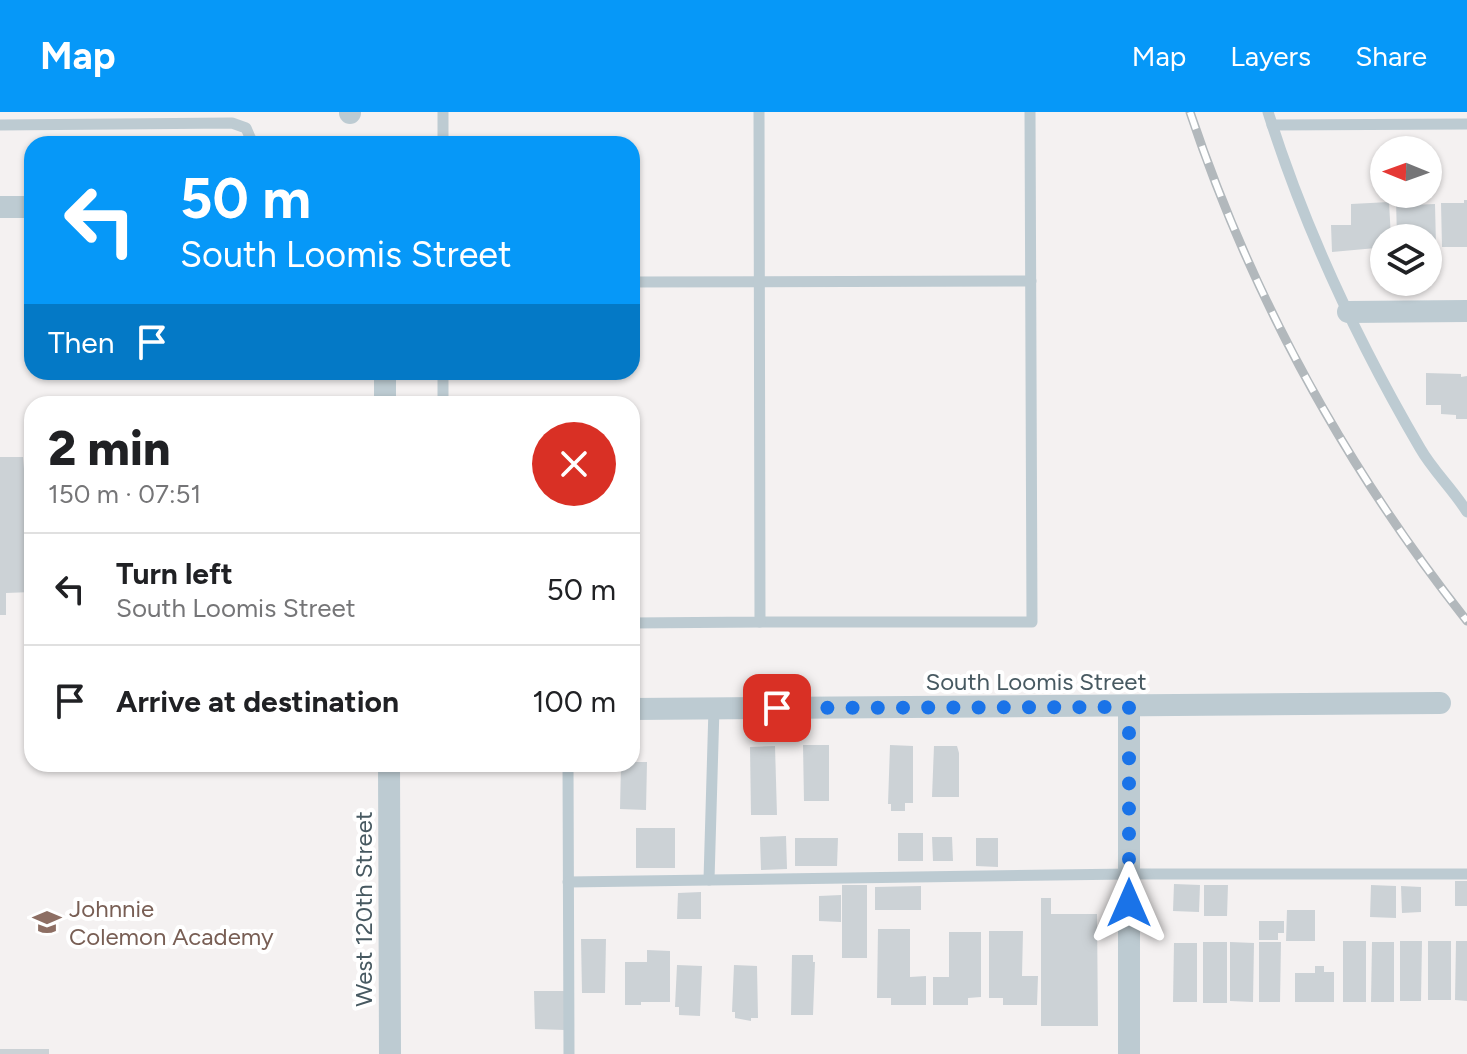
<!DOCTYPE html>
<html lang="en">
<head>
<meta charset="utf-8">
<style>
  :root { --surface:#fff; --page:#f2f2f2; --text:#202124; --muted:#757577; --line:#e0e0e0; --accent:#0698f8 }
  body { margin:0; font-family:Figtree,sans-serif; background:var(--page); color:var(--text); height:100vh; display:flex; flex-direction:column; font-size:30px; white-space:nowrap }
  * { box-sizing:border-box; margin:0 }
  p { font-size:26px; color:var(--muted) }
  .icon { flex:none; width:44px; height:44px; fill:none; stroke:currentColor; stroke-width:2; stroke-linecap:round; stroke-linejoin:round }
  .map { position:relative; flex:1; overflow:hidden }
  .drawer { position:absolute; left:24px; top:284px; width:616px; height:376px; display:flex; flex-direction:column; background:var(--surface); border-radius:24px; box-shadow:0 2px 6px #0004 }
  .drawer>* { flex:none }
  .guide { position:absolute; left:24px; top:24px; width:616px; height:244px; border-radius:24px; box-shadow:0 2px 6px #0004; background:#0698f8; color:#fff; overflow:hidden }
  .needle { width:52px; rotate:271deg }
  .buttons { position:absolute; left:1370px; top:24px; display:grid; gap:16px }
  .buttons a { display:grid; place-items:center; width:72px; height:72px; border-radius:50%; background:var(--surface); box-shadow:0 2px 6px #0004; font-size:40px }
  .pin { position:absolute; display:grid; place-items:center; width:68px; height:68px; color:#fff; margin:-34px; border-radius:16px; box-shadow:0 4px 12px #0006 }
  .me { position:absolute; width:88px; margin:-44px; rotate:0deg; stroke-linejoin:round; filter:drop-shadow(0 0 6px #0008) }
  .turn { display:flex; align-items:center; gap:28px; height:168px; padding:0 24px; font-size:36px }
  .turn .icon { width:104px; height:104px; stroke-width:2.5 }
  .turn b { display:block; font-size:56px; line-height:68px }
  .then { display:flex; align-items:center; height:76px; padding:0 24px; background:#0003; gap:16px; font-size:30px }
  .round { display:grid; place-items:center; flex:none; width:84px; height:84px; border-radius:42px; background:var(--page) }
  .summary { display:flex; align-items:center; justify-content:space-between; height:136px; padding:0 24px }
  h1 { font-size:48px; font-weight:800; line-height:60px }
  ul { padding:0; list-style:none }
  li { display:flex; align-items:center; gap:24px; height:112px; padding:0 24px; border-top:2px solid var(--line) }
  li div { flex:1 }
  li b { display:block; font-size:30px }
  li em { font-style:normal }
  header { display:flex; align-items:center; gap:48px; box-sizing:border-box; height:112px; padding:0 40px; background:var(--accent); color:#fff }
  header strong { font-size:38px }
  nav { display:flex; gap:44px; margin-inline-start:auto; font-size:28px }
  .map>svg:first-child { display:block }
  .building { fill:#ccd2d6 }
  .lines { fill:none; stroke-linecap:round; stroke-linejoin:round }
  .service { stroke:#bdcbd2; stroke-width:11 }
  .minor { stroke:#bdcbd2; stroke-width:22 }
  .rail-casing { stroke:#b2b8bc; stroke-width:9 }
  .rail { stroke:#fff; stroke-width:6; stroke-dasharray:18; stroke-linecap:butt }
  .route { stroke:#1a73e8; stroke-width:14; stroke-dasharray:0 25.2 }
  .labels { text-anchor:middle; dominant-baseline:central; stroke-width:8; stroke-linejoin:round; paint-order:stroke }
  .street-label { font-size:24px; fill:#475961; stroke:#fff }
  .education-label { font-size:24px; fill:#785e54; stroke:#fff; text-anchor:start }
</style>
</head>
<body>
<header>
<strong>Map</strong>
<nav><a>Map</a><a>Layers</a><a>Share</a></nav>
</header>
<div class="map">
<svg width="1467" height="942" viewBox="0 0 1467 942">
  <rect width="100%" height="100%" fill="#f4f1f1"/>
  <g class="building">
    <polygon points="1396,88 1413,88 1413,93 1435,92 1436,134 1428,134 1428,126 1397,126"/>
    <polygon points="1464,88 1467,88 1467,135 1442,135 1441,91 1464,91"/>
    <polygon points="1389,90 1391,126 1376,129 1376,136 1332,140 1331,113 1351,113 1351,92"/>
    <polygon points="1426,261 1461,262 1461,265 1467,264 1467,307 1456,307 1456,303 1441,302 1441,293 1426,293"/>
    <polygon points="0,345 23,345 24,357 32,357 32,480 6,481 6,503 0,503"/>
    <polygon points="803,633 829,633 829,689 804,689"/>
    <polygon points="890,633 913,634 913,691 905,691 905,699 891,699 891,692 888,692"/>
    <polygon points="775,634 777,703 751,703 750,635"/>
    <polygon points="934,634 957,634 959,641 959,685 932,685"/>
    <polygon points="632,650 647,650 646,698 620,697 621,652 632,652"/>
    <rect x="636" y="716" width="39" height="40"/>
    <rect x="898" y="721" width="25" height="28"/>
    <polygon points="786,724 787,757 761,758 760,725"/>
    <polygon points="932,725 952,725 953,749 933,749"/>
    <polygon points="795,726 838,726 837,754 795,754"/>
    <polygon points="976,726 998,726 998,755 976,754"/>
    <rect x="1455" y="769" width="12" height="25"/>
    <polygon points="1174,772 1200,773 1199,800 1173,799"/>
    <rect x="842" y="773" width="25" height="73"/>
    <polygon points="1204,773 1228,773 1227,804 1204,804"/>
    <polygon points="1371,773 1396,774 1396,806 1370,805"/>
    <polygon points="921,774 921,798 875,798 875,775"/>
    <polygon points="1401,774 1421,775 1421,800 1402,801"/>
    <polygon points="701,780 701,807 677,807 678,781"/>
    <polygon points="841,783 841,810 819,809 819,784"/>
    <polygon points="1041,786 1051,786 1051,802 1097,802 1098,914 1041,914"/>
    <polygon points="1287,798 1315,798 1315,829 1286,829"/>
    <polygon points="1259,809 1284,809 1284,821 1278,821 1278,828 1259,828"/>
    <polygon points="878,817 910,817 910,865 926,864 926,893 891,893 891,886 877,886"/>
    <polygon points="989,819 1023,819 1022,864 1038,864 1037,893 1003,893 1003,886 989,886"/>
    <polygon points="949,820 981,820 981,885 968,886 968,893 933,893 933,865 949,865"/>
    <polygon points="581,827 606,827 605,881 582,881"/>
    <rect x="1343" y="829" width="23" height="61"/>
    <polygon points="1400,829 1422,829 1421,889 1400,889"/>
    <rect x="1428" y="829" width="23" height="59"/>
    <polygon points="1456,829 1467,829 1467,889 1455,888"/>
    <rect x="1203" y="830" width="24" height="61"/>
    <polygon points="1230,830 1254,831 1253,890 1230,889"/>
    <polygon points="1259,830 1281,830 1280,890 1259,890"/>
    <polygon points="1372,830 1394,830 1394,890 1371,890"/>
    <polygon points="1174,831 1197,831 1197,890 1173,890"/>
    <polygon points="647,838 670,839 670,890 641,890 641,893 625,893 625,850 647,850"/>
    <polygon points="792,843 813,843 813,850 815,850 813,903 791,903"/>
    <polygon points="677,853 702,854 700,904 679,903 679,895 675,895"/>
    <polygon points="734,853 757,854 758,906 751,906 751,909 735,906 735,900 732,900"/>
    <polygon points="1315,854 1324,854 1324,860 1334,860 1334,890 1295,890 1295,861 1315,861"/>
    <polygon points="534,879 566,879 565,918 535,917"/>
    <rect x="0" y="937" width="49" height="5"/>
  </g>
  <g class="lines">
    <g class="service">
      <polyline points="443,0 443,32"/>
      <path d="M1268,0C1305,117 1358,230 1420,336C1433,359 1453,377 1467,400"/>
      <polyline points="0,13 232,11 246,16 253,32"/>
      <polyline points="1272,13 1467,12"/>
      <polyline points="632,170 1031,169"/>
      <polyline points="443,260 443,292"/>
      <polyline points="760,510 1032,510 1030,0"/>
      <polyline points="632,511 760,510 759,0"/>
      <polyline points="568,652 569,942"/>
      <polyline points="709,768 714,596"/>
      <polyline points="568,770 1129,762 1467,762"/>
    </g>
    <g class="minor">
      <polyline points="350,1 350,0"/>
      <polyline points="0,95 32,95"/>
      <polyline points="1348,200 1467,199"/>
      <polyline points="385,260 385,292"/>
      <polyline points="1129,595 1129,942"/>
      <polyline points="632,597 1440,591"/>
      <polyline points="389,652 390,942"/>
    </g>
    <defs>
      <path id="rail" d="M1190,0C1252,185 1346,356 1467,509"/>
    </defs>
    <use href="#rail" class="rail-casing"/>
    <use href="#rail" class="rail"/>
  </g>
  <g class="lines">
    <polyline class="route" points="777,596 1129,595 1129,791"/>
  </g>
  <defs>
    <symbol id="school-bare" viewBox="-9 -9 18 18"><path d="M0-5L7-2L0 1L-7-2ZM-4 1L0 2.5L4 1V4Q0 6-4 4Z" fill="#8d6e63" stroke="#fff" stroke-width="2.5" paint-order="stroke"/></symbol>
  </defs>
  <g fill-rule="evenodd">
    <use href="#school-bare" x="27" y="790" width="40" height="40"/>
  </g>
  <g class="labels">
    <g class="street-label">
      <text x="1036" y="569">South Loomis Street</text>
      <text transform="translate(363 797) rotate(-90)">West 120th Street</text>
    </g>
    <g class="education-label">
      <text x="69" y="796">Johnnie<tspan x="69" dy="28">Colemon Academy</tspan></text>
    </g>
  </g>
</svg>
<div class="buttons">
<a><svg class="needle" viewBox="-14 -14 28 28"><path d="M0-13l5 13h-10z" fill="#e53935"/><path d="M0 13l5-13h-10z" fill="#757577"/></svg></a>
<a><svg class="icon" aria-label="layers" viewBox="0 0 24 24"><path d="M12 4l9 5-9 5-9-5zM3 14l9 5 9-5"/></svg></a>
</div>
<div class="pin" style="left:777px;top:596px;background:#d93025"><svg class="icon" aria-label="arrive" viewBox="0 0 24 24"><path d="M6 21V4h12l-3 4 3 4H6"/></svg></div>
<svg class="me" style="left:1129px;top:791px" viewBox="-20 -20 40 40"><path d="M0-17L14 15 0 8-14 15z" fill="#1a73e8" stroke="#fff" stroke-width="4"/></svg>
<div class="guide">
<div class="turn"><svg class="icon" aria-label="left" viewBox="0 0 24 24"><path d="M17 20v-9H6M10 6l-5 5 5 5"/></svg><div><b>50 m</b>South Loomis Street</div></div>
<div class="then">Then<svg class="icon" aria-label="arrive" viewBox="0 0 24 24"><path d="M6 21V4h12l-3 4 3 4H6"/></svg></div>
</div>
<section class="drawer">
<div class="summary"><div><h1>2 min</h1><p>150 m · 07:51</p></div><a class="round" style="background:#d93025;color:#fff"><svg class="icon" aria-label="close" viewBox="0 0 24 24"><path d="M6 6l12 12M18 6L6 18"/></svg></a></div>
<ul>
<li><svg class="icon" aria-label="left" viewBox="0 0 24 24"><path d="M17 20v-9H6M10 6l-5 5 5 5"/></svg><div><b>Turn left</b><p>South Loomis Street</p></div><em>50 m</em></li>
<li><svg class="icon" aria-label="arrive" viewBox="0 0 24 24"><path d="M6 21V4h12l-3 4 3 4H6"/></svg><div><b>Arrive at destination</b></div><em>100 m</em></li>
</ul>
</section>
</div>
</body>
</html>
